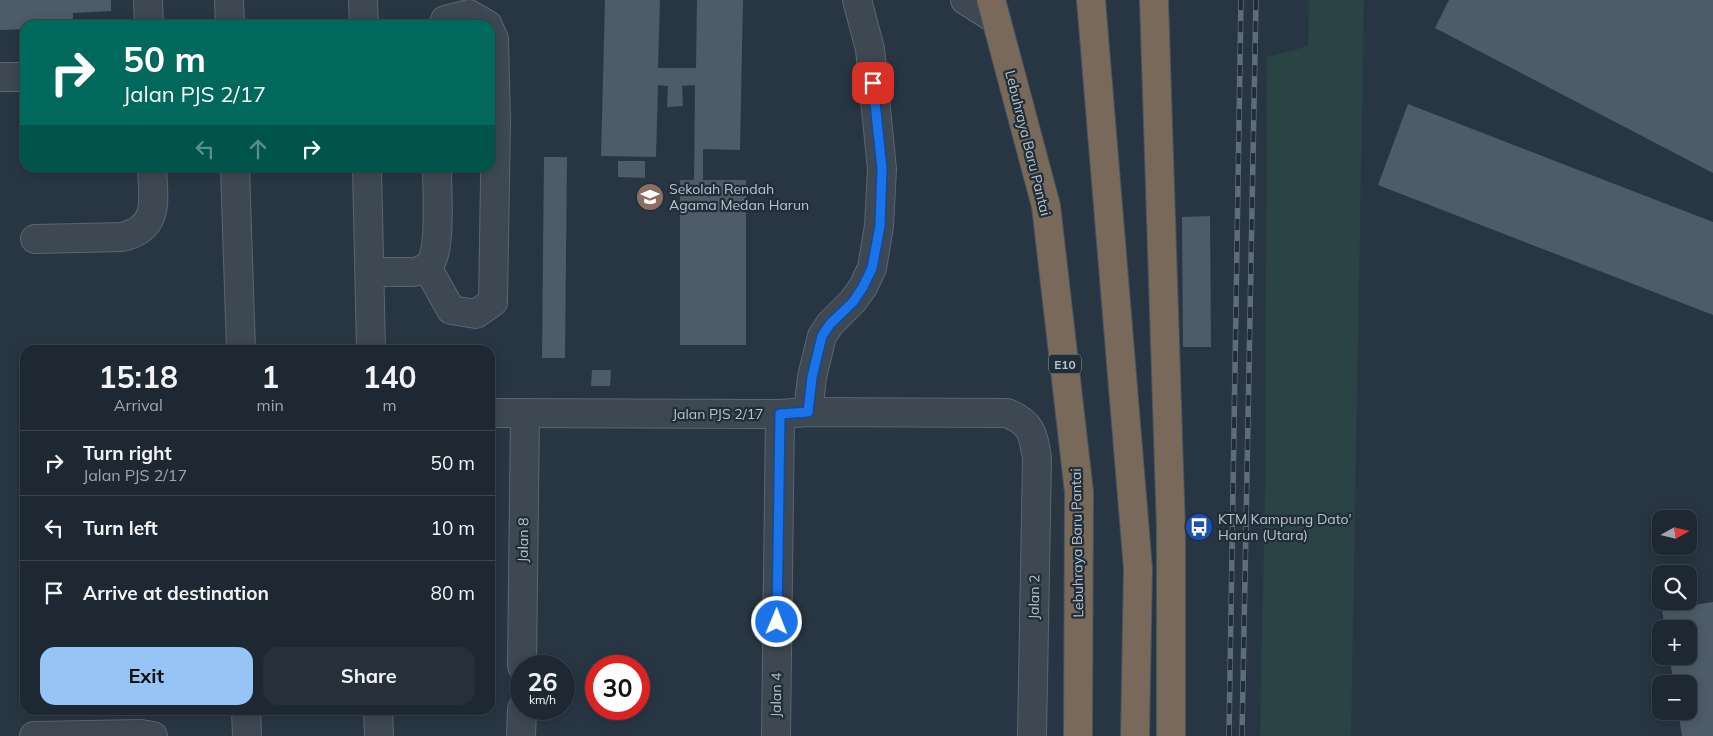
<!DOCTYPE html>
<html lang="en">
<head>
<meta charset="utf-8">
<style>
  :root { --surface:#1e2832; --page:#26303a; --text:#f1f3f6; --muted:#a1a6ac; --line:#3c444d; --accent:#96c4f5 }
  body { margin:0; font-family:Mulish,sans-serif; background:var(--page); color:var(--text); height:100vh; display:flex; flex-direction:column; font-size:19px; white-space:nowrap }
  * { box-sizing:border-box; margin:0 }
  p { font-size:16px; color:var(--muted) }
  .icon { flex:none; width:28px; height:28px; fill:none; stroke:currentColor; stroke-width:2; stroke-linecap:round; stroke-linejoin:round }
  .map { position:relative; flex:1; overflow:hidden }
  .details { position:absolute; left:20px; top:345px; width:475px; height:370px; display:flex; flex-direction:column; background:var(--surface); border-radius:15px; box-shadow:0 2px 12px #0003,0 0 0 1px var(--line) }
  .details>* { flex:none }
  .hud { position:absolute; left:20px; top:20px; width:475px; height:152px; border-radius:15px; box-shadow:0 2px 12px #0003,0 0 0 1px var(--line); background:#00695c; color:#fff; overflow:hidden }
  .needle { width:32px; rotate:82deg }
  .tools { position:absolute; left:1652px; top:510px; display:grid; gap:10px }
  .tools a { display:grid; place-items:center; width:45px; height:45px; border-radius:10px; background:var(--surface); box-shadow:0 2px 12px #0003,0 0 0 1px var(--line); font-size:25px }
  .speed { position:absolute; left:510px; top:655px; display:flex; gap:10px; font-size:25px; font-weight:700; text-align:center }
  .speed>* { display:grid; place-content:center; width:65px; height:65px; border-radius:50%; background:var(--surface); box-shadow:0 2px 12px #0003,0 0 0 1px var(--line); line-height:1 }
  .speed small { font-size:12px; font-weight:400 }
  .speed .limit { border:8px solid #d22; background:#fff; color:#111 }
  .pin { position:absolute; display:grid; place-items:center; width:42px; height:42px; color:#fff; margin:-21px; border-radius:10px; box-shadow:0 2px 8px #0006 }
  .me { position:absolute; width:55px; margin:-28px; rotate:1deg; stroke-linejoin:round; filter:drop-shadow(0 0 4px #0008) }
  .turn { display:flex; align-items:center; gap:18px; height:105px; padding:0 20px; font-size:22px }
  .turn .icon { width:65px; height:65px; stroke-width:2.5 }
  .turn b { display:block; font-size:35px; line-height:42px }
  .lanes { display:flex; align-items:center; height:48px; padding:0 20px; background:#0003; justify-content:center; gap:25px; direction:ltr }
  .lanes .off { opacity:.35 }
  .eta { display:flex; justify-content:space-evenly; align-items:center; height:85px; text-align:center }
  .eta b { font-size:30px; font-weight:700; line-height:35px }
  .button { display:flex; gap:10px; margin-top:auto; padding:10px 20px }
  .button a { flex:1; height:58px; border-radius:15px; background:var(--accent); color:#111; font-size:20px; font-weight:700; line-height:58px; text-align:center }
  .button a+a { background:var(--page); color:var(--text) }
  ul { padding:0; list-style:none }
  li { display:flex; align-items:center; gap:15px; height:65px; padding:0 20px; border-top:1px solid var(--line) }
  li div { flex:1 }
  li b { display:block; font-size:19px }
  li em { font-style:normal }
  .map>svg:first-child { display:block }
  .green { fill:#2a4344 }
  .building { fill:#4d5c68 }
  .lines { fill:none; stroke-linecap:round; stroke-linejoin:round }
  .minor-casing { stroke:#5b6670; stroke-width:30 }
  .highway-casing { stroke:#47535d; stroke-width:30 }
  .minor { stroke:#3d4852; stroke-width:28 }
  .highway { stroke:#78695a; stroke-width:28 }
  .rail-casing { stroke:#5f6c79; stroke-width:5.5 }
  .rail { stroke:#212d38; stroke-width:4; stroke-dasharray:11; stroke-linecap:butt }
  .route-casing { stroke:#114b97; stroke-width:12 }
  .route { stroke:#1a73e8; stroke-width:9 }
  .labels { text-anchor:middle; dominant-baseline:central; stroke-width:4.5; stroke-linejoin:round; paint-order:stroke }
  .shield { fill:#212d38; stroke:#8c96a0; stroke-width:1 }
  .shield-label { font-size:12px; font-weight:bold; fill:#bac3cc }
  .street-label { font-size:14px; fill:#bac3cc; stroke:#212d38 }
  .poi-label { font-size:14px; fill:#bac3cc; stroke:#212d38; text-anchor:start }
</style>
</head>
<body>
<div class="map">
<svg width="1713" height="736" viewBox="0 0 1713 736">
  <rect width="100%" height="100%" fill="#283643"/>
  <polygon class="green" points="1309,0 1364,0 1351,736 1260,736 1265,492 1267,57 1308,46"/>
  <g class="building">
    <polygon points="0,0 111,0 111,11 73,13 73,25 25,25 25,29 0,30"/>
    <polygon points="605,0 660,0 658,68 696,68 697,0 743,0 740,150 703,149 703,180 746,180 746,345 680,345 680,180 694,180 695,85 682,86 683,106 667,107 668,86 658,85 656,157 601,156"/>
    <polygon points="1449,0 1713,0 1713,173 1435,28"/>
    <polygon points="1408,104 1713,222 1713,315 1378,185"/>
    <polygon points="544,157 567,157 565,358 542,358"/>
    <polygon points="618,161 645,161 645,178 618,177"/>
    <polygon points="1210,216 1211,347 1183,347 1182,217"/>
    <polygon points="592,370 611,370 610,386 591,386"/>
    <polygon points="1713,602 1713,736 1682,736 1678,711 1689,711 1689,684 1674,684 1669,656 1689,656 1689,629 1665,629 1662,610"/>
  </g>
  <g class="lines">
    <defs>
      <g id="minor">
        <polyline points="148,0 149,25"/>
        <polyline points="229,0 230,25"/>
        <polyline points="363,0 364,25"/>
        <polyline points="965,0 995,19"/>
        <polyline points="443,25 445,20 469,14 488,25"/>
        <polyline points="0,77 25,77"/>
        <polyline points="235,168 241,350"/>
        <polyline points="367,168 371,350"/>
        <path d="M35,239L122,237C161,228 153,199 152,168"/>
        <polyline points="427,267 451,310 476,314 493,302 496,121 494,39 490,30"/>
        <path d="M370,272H414C421,271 427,268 431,262C441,246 437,188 437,168"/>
        <polyline points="808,412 812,377 822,336 830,324 853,301 863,287 872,268 879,226 882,169 870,49 857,0"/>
        <path d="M490,413L780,414L808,412L1007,413C1032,423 1033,434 1037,458L1032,736"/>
        <polyline points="522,666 525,413"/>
        <polyline points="246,710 247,736"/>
        <polyline points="378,710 379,736"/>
        <polyline points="34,736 141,734 153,736"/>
        <polyline points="521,736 522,709"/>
        <polyline points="776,736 780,414"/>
      </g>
      <g id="highway">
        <polyline points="991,0 1046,206 1079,492 1078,736"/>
        <polyline points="1091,0 1138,569 1135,736"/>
        <polyline points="1154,0 1171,530 1171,736"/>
      </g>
    </defs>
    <use href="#minor" class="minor-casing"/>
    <use href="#highway" class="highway-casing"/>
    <use href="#minor" class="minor"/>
    <use href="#highway" class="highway"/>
    <defs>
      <g id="rail">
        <polyline points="1229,736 1241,0"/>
        <polyline points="1242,736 1256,0"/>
      </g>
    </defs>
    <use href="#rail" class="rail-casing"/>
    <use href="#rail" class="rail"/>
  </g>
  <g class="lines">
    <defs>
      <polyline id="route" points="777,622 780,414 808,412 812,377 822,336 830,324 853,302 863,287 872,268 880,226 882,169 873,83"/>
    </defs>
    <use href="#route" class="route-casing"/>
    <use href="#route" class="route"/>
  </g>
  <defs>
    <symbol id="school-disc" viewBox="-11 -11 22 22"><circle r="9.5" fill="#8d6e63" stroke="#212d38"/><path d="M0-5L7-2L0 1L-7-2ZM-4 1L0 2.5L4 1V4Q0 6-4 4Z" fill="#fff"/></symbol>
    <symbol id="bus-disc" viewBox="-11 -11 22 22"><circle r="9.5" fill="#1a4fb4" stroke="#212d38"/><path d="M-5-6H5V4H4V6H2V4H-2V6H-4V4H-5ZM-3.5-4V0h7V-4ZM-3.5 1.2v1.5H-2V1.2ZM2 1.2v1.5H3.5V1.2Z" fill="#fff"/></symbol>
  </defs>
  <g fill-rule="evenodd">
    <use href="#school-disc" x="634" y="181" width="32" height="32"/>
    <use href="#bus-disc" x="1183" y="511" width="32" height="32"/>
  </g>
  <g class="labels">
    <rect class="shield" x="1049" y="354.5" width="32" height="19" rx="4"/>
    <g class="shield-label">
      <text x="1065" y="364">E10</text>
    </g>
    <g class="street-label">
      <text transform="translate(1028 143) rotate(76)">Lebuhraya Baru Pantai</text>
      <text x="718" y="414">Jalan PJS 2/17</text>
      <text transform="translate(523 540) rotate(-89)">Jalan 8</text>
      <text transform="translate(1077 543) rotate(-91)">Lebuhraya Baru Pantai</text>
      <text transform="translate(1034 597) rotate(-89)">Jalan 2</text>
      <text transform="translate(776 695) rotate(-89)">Jalan 4</text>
    </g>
    <g class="poi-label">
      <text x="669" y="189">Sekolah Rendah<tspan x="669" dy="16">Agama Medan Harun</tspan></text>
      <text x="1218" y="519">KTM Kampung Dato'<tspan x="1218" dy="16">Harun (Utara)</tspan></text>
    </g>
  </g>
</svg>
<div class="tools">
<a><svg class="needle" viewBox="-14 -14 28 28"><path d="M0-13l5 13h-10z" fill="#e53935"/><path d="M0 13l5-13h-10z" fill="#a1a6ac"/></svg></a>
<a><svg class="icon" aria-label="search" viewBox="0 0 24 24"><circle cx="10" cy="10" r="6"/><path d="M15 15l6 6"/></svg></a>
<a>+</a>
<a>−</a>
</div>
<div class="speed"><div>26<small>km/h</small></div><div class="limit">30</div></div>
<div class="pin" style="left:873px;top:83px;background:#d93025"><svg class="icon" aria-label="arrive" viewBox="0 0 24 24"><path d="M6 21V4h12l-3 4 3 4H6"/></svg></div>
<svg class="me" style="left:777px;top:622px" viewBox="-20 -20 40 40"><circle r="17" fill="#1a73e8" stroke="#fff" stroke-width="3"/><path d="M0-11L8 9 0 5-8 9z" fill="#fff"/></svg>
<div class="hud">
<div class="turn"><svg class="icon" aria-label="right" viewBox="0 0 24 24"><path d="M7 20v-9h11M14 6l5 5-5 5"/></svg><div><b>50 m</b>Jalan PJS 2/17</div></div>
<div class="lanes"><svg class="icon off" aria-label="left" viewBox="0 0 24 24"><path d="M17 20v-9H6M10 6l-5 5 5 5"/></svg><svg class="icon off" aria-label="ahead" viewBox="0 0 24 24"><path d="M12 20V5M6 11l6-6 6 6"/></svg><svg class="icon" aria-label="right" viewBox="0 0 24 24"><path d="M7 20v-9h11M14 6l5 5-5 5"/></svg></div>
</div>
<section class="details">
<div class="eta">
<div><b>15:18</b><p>Arrival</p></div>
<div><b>1</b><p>min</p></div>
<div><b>140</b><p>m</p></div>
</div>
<ul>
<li><svg class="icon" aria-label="right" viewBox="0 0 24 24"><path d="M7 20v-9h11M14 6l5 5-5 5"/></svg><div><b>Turn right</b><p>Jalan PJS 2/17</p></div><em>50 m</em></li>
<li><svg class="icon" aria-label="left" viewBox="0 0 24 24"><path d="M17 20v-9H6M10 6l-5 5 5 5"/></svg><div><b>Turn left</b></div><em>10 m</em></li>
<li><svg class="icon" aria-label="arrive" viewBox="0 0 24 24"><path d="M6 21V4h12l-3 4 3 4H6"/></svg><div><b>Arrive at destination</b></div><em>80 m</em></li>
</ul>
<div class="button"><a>Exit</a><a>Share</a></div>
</section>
</div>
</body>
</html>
